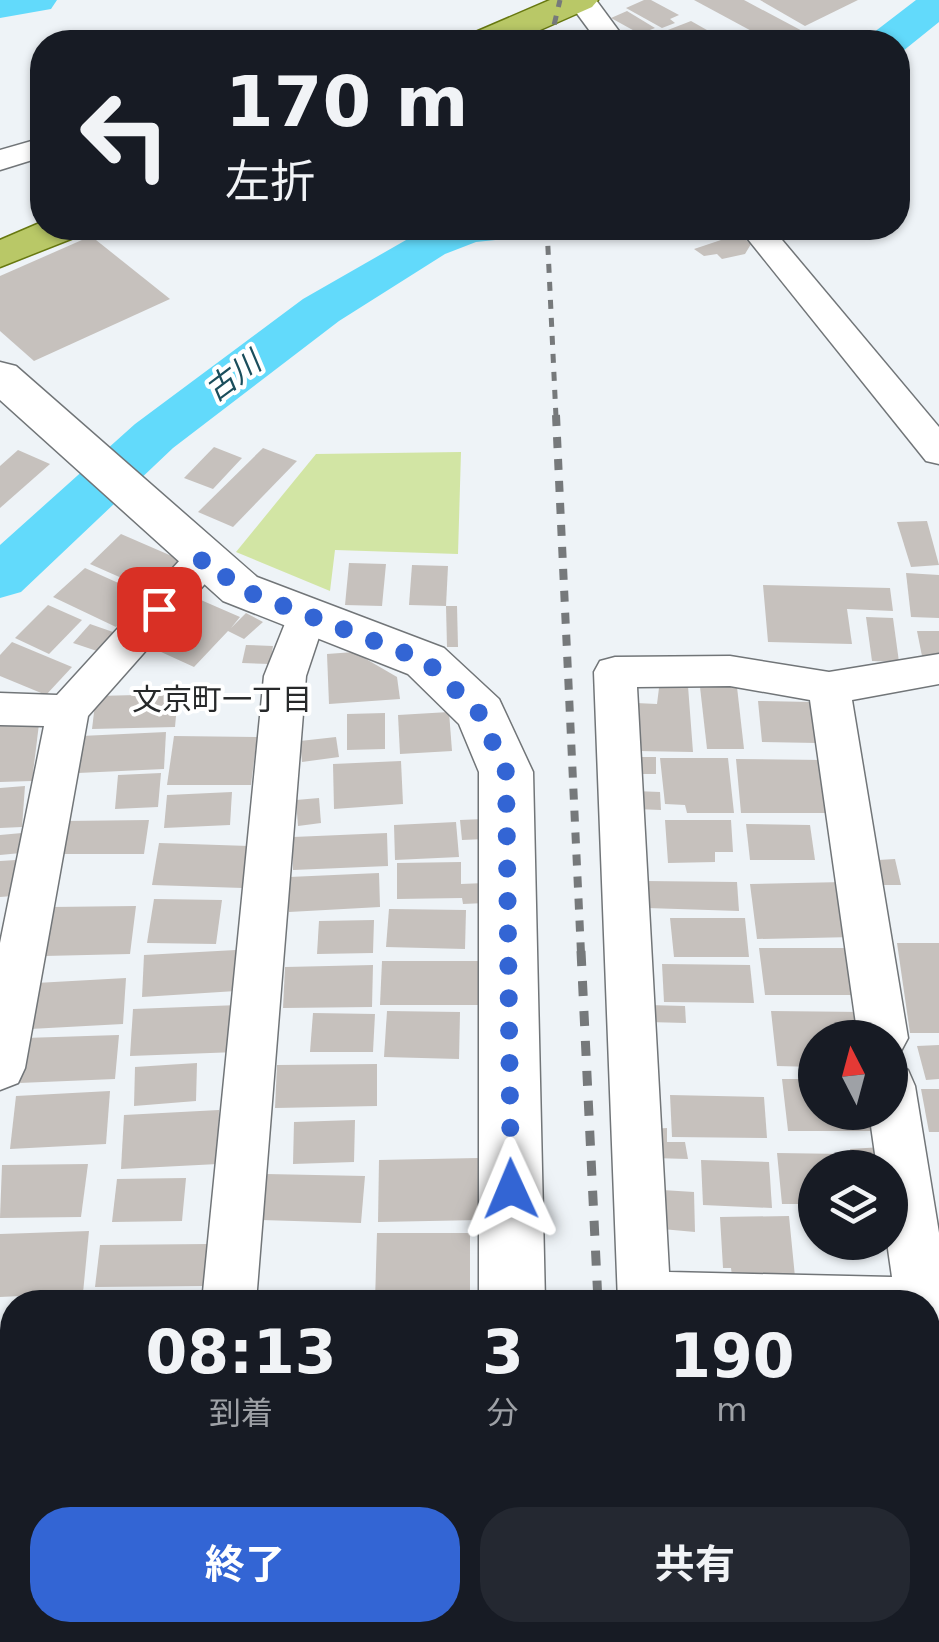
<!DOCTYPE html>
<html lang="ja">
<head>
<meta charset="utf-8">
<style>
  :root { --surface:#171b24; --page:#242831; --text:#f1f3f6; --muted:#9ea1a6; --accent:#3365d4 }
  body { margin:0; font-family:"DejaVu Sans","Noto Sans JP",sans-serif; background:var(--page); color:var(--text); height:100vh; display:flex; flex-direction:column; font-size:38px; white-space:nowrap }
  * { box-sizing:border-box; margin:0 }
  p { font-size:32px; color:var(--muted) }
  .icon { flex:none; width:55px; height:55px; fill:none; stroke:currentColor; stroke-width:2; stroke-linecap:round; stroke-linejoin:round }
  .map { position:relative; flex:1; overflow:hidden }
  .drawer { position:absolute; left:0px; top:1290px; width:940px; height:352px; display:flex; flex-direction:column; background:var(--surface); border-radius:40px 40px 0 0; box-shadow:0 2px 8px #0004 }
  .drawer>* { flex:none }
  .hud { position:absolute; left:30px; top:30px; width:880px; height:210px; border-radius:40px; box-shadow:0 2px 8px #0004; background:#171b24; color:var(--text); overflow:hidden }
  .needle { width:65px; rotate:354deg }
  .tools { position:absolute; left:798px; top:1020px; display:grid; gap:20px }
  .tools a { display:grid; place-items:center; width:110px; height:110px; border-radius:50%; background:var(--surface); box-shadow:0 2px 8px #0004; font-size:50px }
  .pin { position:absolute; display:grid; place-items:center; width:85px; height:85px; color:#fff; margin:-42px; border-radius:20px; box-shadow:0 5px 15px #0006 }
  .me { position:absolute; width:110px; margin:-55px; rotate:359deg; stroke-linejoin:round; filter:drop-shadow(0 0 8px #0008) }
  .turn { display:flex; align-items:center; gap:35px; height:210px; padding:0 30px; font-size:45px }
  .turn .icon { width:130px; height:130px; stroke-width:2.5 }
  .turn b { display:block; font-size:70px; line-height:85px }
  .eta { display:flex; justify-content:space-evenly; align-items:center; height:170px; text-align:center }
  .eta b { font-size:60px; font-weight:700; line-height:70px }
  .action { display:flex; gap:20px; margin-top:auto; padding:20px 30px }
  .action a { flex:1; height:115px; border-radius:40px; background:var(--accent); color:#fff; font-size:40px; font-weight:700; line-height:115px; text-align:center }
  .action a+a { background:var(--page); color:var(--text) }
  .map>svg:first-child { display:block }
  .green { fill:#d2e5a4 }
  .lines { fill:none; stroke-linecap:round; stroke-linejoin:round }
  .river { fill:#62dafb; fill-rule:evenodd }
  .building { fill:#c6c1bd }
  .street-casing { stroke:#717578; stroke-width:3 }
  .secondary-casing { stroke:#717578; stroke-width:3 }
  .primary-casing { stroke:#677810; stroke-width:3 }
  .street { fill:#fff; fill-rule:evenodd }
  .secondary { fill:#fff; fill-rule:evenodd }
  .primary { fill:#b9c867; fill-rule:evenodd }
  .rail-far2 { stroke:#76797b; stroke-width:5; stroke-dasharray:9 9; stroke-linecap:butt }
  .rail-far1 { stroke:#76797b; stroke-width:8; stroke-dasharray:11 11; stroke-linecap:butt }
  .rail { stroke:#76797b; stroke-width:9; stroke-dasharray:15 15; stroke-linecap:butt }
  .route { stroke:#3365d4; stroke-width:18; stroke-dasharray:0 32.4 }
  .labels { text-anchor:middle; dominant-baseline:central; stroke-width:8; stroke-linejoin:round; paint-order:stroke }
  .water-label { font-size:30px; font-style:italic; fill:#1b4e5c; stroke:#fff }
  .neighbourhood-label { font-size:30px; fill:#27292a; stroke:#fff }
</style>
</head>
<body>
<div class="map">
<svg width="939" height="1642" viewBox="0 0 939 1642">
  <rect width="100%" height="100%" fill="#eef3f7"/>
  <polygon class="green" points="461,452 458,554 335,550 330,591 236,552 316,454"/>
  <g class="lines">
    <g class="river">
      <polygon points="0,0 57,0 51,9 0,18"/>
      <polygon points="916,0 939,0 939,22 903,51 898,52 898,42 867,42 873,33"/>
      <polygon points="427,228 522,228 515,238 476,242 445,254 339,321 173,448 21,592 0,598 0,545 135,424 303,299"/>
    </g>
  </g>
  <g class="building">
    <polygon points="644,0 651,0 679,15 670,19 675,23 662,28 626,8"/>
    <polygon points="694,0 744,0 823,42 772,42"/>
    <polygon points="760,0 858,0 805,26"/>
    <polygon points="627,11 655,28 640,34 611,18"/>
    <polygon points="691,21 714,34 692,42 637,42"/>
    <polygon points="739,234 751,244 745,254 722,259 717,254 704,256 694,249"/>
    <polygon points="91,236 170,299 34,361 0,331 0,276"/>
    <polygon points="214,447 242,458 213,489 184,478"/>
    <polygon points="263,448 297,461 233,527 198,512"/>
    <polygon points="18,450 50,464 0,508 0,466"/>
    <polygon points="927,521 939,565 911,567 897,522"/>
    <polygon points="121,534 181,560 151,591 90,564"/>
    <polygon points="349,563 386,564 382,606 345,605"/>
    <polygon points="412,565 448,566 446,606 409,605"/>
    <polygon points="85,568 134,590 117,607 130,613 116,627 53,597"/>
    <polygon points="906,573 939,575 939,618 911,617"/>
    <polygon points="763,585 890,588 893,611 847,609 852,644 768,642"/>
    <polygon points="194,597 240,617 231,628 246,613 263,622 244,639 228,631 194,667 148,646"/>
    <polygon points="48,605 82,620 49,654 15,638"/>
    <polygon points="446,606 457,606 458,647 447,647"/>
    <polygon points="866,617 893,618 899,662 872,661"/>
    <polygon points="90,624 113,632 97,651 73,643"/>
    <polygon points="917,631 939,631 939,656 922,656"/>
    <polygon points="12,642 72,667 46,695 0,676 0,655"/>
    <polygon points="246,645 273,646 270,664 242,663"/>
    <polygon points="354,652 397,677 400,699 329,704 327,654"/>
    <polygon points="688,686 693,752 638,751 636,703 657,704 659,688"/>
    <polygon points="700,687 737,687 744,749 707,749"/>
    <polygon points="178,694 175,727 92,729 96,696"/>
    <polygon points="758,701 812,702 817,743 762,742"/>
    <polygon points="449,712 452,751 400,754 398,715"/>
    <polygon points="385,713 385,749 347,750 347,714"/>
    <polygon points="39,724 32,781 0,782 0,725"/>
    <polygon points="166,732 164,769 78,773 81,736"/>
    <polygon points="174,736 257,737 251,785 167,785"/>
    <polygon points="336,737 339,757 302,762 300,741"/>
    <polygon points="631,757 656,757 656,774 632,774"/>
    <polygon points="660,758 728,758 734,813 687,813 685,805 665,804"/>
    <polygon points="736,759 823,760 830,813 741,813"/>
    <polygon points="401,761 403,804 334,809 333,764"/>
    <polygon points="161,773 158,807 115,809 118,775"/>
    <polygon points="25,786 22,827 0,828 0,788"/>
    <polygon points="635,791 660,792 661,810 636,809"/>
    <polygon points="232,792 230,825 164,828 167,795"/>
    <polygon points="319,798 321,823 298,826 296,800"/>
    <polygon points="484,819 486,839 462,840 460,820"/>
    <polygon points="149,820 144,854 58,854 64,821"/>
    <polygon points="665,820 731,820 733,852 715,852 715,862 668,863"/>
    <polygon points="456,822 459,857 395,860 394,825"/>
    <polygon points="746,824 810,825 815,860 750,860"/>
    <polygon points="22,833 21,853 0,855 0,835"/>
    <polygon points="387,833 388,866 293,870 293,837"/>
    <polygon points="159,843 249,846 243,888 152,885"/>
    <polygon points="895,859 901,885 883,885 878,860"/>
    <polygon points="16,860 13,896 0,897 0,861"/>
    <polygon points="461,862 461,884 485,883 486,903 463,904 462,898 397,899 397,863"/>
    <polygon points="379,873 380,907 289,912 289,877"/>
    <polygon points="645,881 737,882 739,911 647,908"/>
    <polygon points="844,882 854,937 757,939 750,884"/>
    <polygon points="154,899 222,900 216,944 147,943"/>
    <polygon points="136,906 130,954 44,956 51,907"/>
    <polygon points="389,909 466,910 465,949 386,947"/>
    <polygon points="670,918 745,918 749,957 674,957"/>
    <polygon points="374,920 373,953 317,954 319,921"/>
    <polygon points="897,943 939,943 939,1033 910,1033"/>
    <polygon points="759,948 849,948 856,995 765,995"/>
    <polygon points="236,950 236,991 142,997 144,955"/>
    <polygon points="382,961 480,961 481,1005 380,1005"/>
    <polygon points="662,964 750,965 754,1003 664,1002"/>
    <polygon points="373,965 372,1007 283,1008 285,967"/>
    <polygon points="126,978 123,1024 30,1029 36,983"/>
    <polygon points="239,1005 237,1052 130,1056 133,1009"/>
    <polygon points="648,1005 685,1006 686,1023 648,1022"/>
    <polygon points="387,1011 460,1012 459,1059 384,1057"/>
    <polygon points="771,1011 863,1012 867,1038 815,1038 815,1067 777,1066"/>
    <polygon points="313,1013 375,1014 373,1052 310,1052"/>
    <polygon points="119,1035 115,1079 19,1083 24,1038"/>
    <polygon points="939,1045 939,1079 926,1080 917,1046"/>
    <polygon points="197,1063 196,1101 134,1106 135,1067"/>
    <polygon points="377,1064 377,1106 275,1108 277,1065"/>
    <polygon points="782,1079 815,1079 815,1112 877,1112 880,1131 788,1131"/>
    <polygon points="921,1089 939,1089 939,1132 929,1132"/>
    <polygon points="110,1091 106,1144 10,1149 16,1096"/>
    <polygon points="670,1095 764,1097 767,1138 672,1137"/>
    <polygon points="219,1110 218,1164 121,1169 124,1115"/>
    <polygon points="355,1120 354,1162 293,1164 294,1122"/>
    <polygon points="667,1128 667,1142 685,1142 688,1159 653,1158 652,1129"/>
    <polygon points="882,1147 887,1168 855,1168 850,1149"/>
    <polygon points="777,1153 845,1154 847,1168 815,1168 815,1204 782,1204"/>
    <polygon points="478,1158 480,1220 378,1222 379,1160"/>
    <polygon points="701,1160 769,1162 772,1208 703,1205"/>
    <polygon points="88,1164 81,1217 0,1218 2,1165"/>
    <polygon points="266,1174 365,1176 361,1223 261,1220"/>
    <polygon points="186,1178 182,1221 112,1222 117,1179"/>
    <polygon points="662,1190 694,1192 695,1232 662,1229"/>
    <polygon points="789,1216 795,1277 732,1276 731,1268 723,1268 720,1217"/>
    <polygon points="89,1231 83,1293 0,1297 0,1234"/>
    <polygon points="377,1233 470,1233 470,1302 375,1302"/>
    <polygon points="208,1244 204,1286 95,1287 100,1245"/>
    <polygon points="12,1380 12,1438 0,1438 0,1381"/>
    <polygon points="12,1492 12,1559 0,1561 0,1494"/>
    <polygon points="0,1573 12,1573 12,1630 31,1630 29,1642 0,1642"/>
    <polygon points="928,1614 939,1614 939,1642 841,1642 840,1630 928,1630"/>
    <polygon points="48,1630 177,1630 176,1642 47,1642"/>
    <polygon points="219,1630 350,1630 351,1642 219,1642"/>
    <polygon points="358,1630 414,1630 415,1642 358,1642"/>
  </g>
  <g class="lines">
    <defs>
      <g id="street">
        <polygon points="567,0 596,0 627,42 598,42"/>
        <polygon points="42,138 42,157 0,170 0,150"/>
        <polygon points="739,228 772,228 939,427 939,464 926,461"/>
        <polygon points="205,544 219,548 225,558 219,568 88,716 25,1068 18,1083 0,1090 0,943 44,726 0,725 0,693 57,695 191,548"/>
        <polygon points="306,601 320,606 326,616 306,676 256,1302 202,1302 264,676 292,606"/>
        <polygon points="939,654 939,684 852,700 908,1038 900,1053 890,1057 890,1038 858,1038 810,700 730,686 637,687 669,1272 892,1277 887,1242 890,1168 877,1168 869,1112 890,1112 890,1064 908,1070 915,1086 939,1233 939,1423 928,1418 928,1302 618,1302 594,672 600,661 615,657 730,656 829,672"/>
        <rect x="0" y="1332" width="12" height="54"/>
        <polygon points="168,1630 230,1630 229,1642 167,1642"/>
        <rect x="632" y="1630" width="62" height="12"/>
      </g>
      <g id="secondary">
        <polygon points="0,362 16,366 257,577 444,648 499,699 533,772 545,1302 479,1302 479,772 459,724 408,674 223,601 0,400"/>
        <rect x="480" y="1630" width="74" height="12"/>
      </g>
      <g id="primary">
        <polygon points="550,0 598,0 592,7 513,42 466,42 471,34"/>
        <polygon points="42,222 42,228 82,228 76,237 0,267 0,240"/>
      </g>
    </defs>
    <use href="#street" class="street-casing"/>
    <use href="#secondary" class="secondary-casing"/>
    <use href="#primary" class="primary-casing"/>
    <use href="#street" class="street"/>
    <use href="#secondary" class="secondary"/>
    <use href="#primary" class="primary"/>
    <g class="rail-far2">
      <polyline points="550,42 560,0"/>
      <polyline points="547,228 556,417"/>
    </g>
    <polyline class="rail-far1" points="556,415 581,953"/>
    <g class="rail">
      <polyline points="581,951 598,1302"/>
      <polyline points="608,1630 609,1642"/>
    </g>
  </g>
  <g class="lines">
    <polyline class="route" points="159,609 204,558 240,589 426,661 480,714 506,772 511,1189"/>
  </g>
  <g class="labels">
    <g class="water-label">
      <text transform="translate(233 376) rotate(-37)">古川</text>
    </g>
    <g class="neighbourhood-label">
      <text x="222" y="699">文京町一丁目</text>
    </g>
  </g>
</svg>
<div class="tools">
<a><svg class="needle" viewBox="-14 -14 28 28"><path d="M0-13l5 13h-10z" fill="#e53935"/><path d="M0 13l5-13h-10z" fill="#9ea1a6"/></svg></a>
<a><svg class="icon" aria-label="layers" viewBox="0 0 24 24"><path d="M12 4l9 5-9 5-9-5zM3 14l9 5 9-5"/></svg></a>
</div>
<div class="pin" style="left:159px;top:609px;background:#d93025"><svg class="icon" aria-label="arrive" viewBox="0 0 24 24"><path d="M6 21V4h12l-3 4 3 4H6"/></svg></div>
<svg class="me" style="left:511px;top:1189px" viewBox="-20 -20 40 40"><path d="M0-17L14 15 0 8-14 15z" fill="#3365d4" stroke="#fff" stroke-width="4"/></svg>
<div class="hud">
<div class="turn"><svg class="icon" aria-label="left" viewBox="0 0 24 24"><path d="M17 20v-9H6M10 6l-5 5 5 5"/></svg><div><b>170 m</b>左折</div></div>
</div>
<section class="drawer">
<div class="eta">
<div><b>08:13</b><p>到着</p></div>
<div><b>3</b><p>分</p></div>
<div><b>190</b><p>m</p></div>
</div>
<div class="action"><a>終了</a><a>共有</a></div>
</section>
</div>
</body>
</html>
